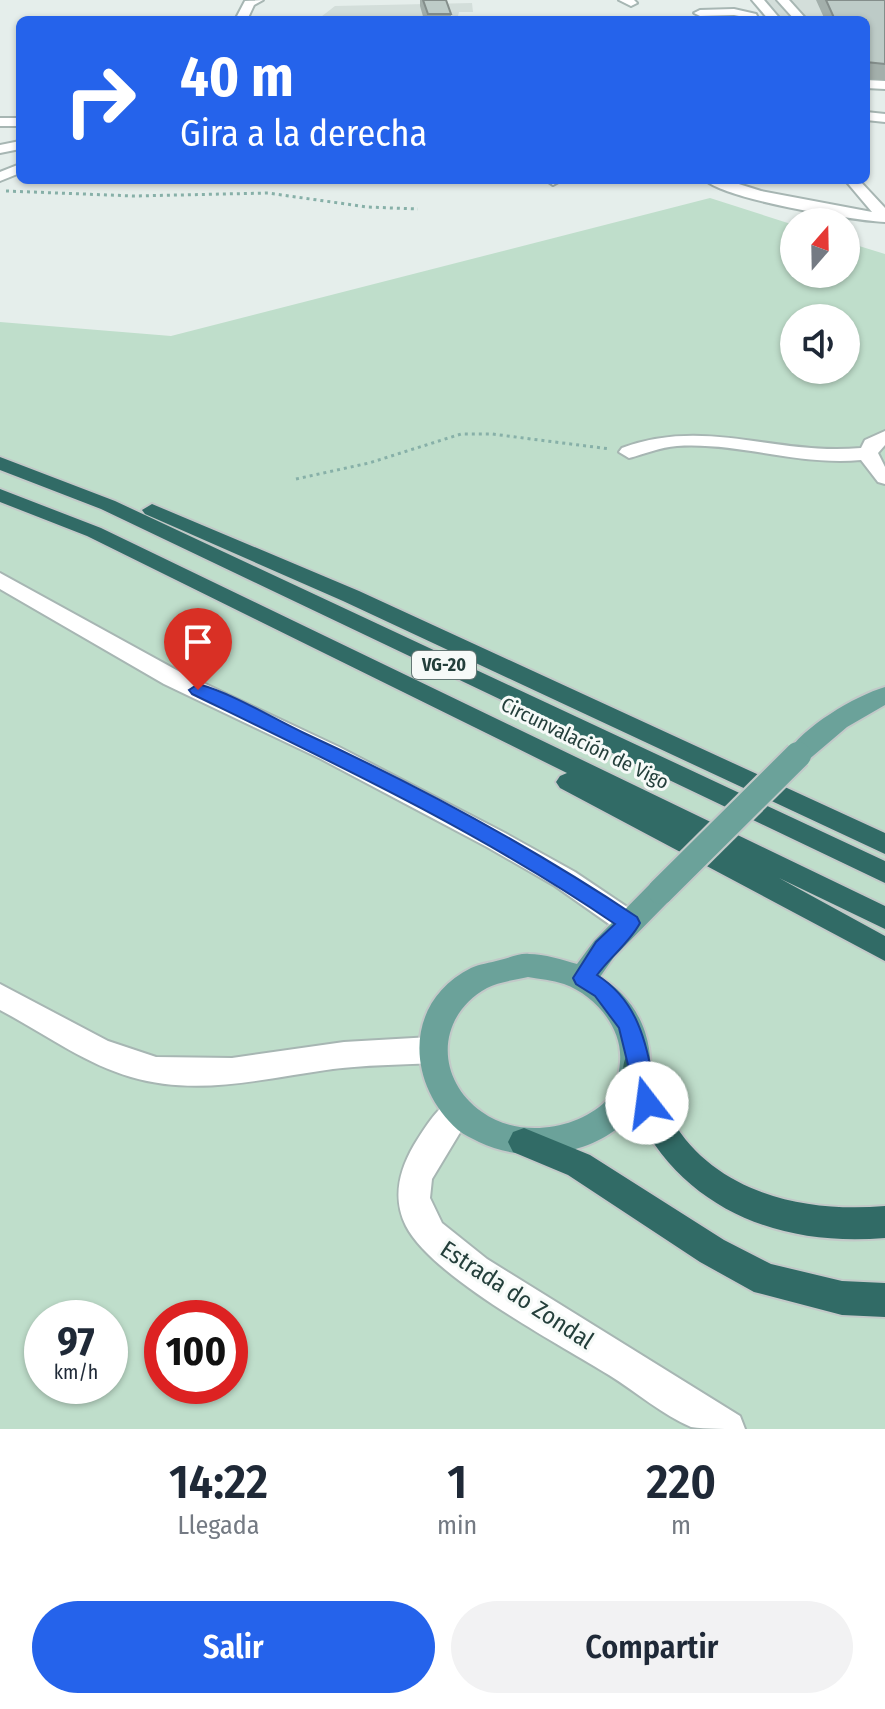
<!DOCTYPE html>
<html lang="es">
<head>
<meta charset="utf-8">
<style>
  :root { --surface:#fff; --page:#f2f2f3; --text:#1f2937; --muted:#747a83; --accent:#2563eb }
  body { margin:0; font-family:"Fira Sans Condensed",sans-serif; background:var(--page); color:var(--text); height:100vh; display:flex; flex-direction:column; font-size:30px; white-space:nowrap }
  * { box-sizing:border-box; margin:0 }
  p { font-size:26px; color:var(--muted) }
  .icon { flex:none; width:44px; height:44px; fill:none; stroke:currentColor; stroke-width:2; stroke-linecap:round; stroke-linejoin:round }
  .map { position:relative; height:1429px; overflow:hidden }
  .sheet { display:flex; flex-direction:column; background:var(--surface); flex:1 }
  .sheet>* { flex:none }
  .guide { position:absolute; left:16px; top:16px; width:854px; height:168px; border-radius:12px; box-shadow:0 2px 6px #0004; background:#2563eb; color:#fff; overflow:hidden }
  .needle { width:52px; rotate:20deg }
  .fabs { position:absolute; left:780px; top:208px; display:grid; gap:16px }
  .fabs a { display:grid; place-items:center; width:80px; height:80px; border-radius:50%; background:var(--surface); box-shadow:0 2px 6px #0004; font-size:40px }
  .speed { position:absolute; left:24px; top:1300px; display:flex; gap:16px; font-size:40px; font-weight:700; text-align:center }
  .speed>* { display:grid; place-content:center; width:104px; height:104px; border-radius:50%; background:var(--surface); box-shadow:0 2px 6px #0004; line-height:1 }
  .speed small { font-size:20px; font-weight:400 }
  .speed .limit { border:12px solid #d22; background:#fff; color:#111 }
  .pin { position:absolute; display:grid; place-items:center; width:68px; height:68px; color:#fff; margin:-82px -34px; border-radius:50% 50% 50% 0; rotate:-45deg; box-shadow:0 0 8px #0007 }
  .pin .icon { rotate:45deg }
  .me { position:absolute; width:88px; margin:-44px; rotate:345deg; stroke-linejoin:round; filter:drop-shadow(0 0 6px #0008) }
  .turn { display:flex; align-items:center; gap:28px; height:168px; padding:0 32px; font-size:36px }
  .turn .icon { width:104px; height:104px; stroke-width:2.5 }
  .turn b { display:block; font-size:56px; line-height:68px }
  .eta { display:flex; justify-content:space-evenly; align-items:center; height:136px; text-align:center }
  .eta b { font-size:48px; font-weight:600; line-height:56px }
  .cta { display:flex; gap:16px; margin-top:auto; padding:16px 32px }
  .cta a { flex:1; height:92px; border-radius:48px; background:var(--accent); color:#fff; font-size:32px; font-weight:600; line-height:92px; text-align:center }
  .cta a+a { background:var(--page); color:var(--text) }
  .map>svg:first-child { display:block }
  .built { fill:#d3deda }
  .green { fill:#bfdecb; fill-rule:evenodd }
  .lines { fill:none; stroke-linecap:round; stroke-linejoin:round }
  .minor-casing { stroke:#a7b6b3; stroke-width:4 }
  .major-casing { stroke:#c2c9c8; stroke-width:4 }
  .highway-casing { stroke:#c2c9c8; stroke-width:4 }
  .path { stroke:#87b0a8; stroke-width:3; stroke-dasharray:3 4; stroke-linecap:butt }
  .minor { fill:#fff; fill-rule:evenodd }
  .major { fill:#6ba29a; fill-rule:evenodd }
  .highway { fill:#316b66; fill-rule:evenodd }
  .major-bridge-casing { stroke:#c2c9c8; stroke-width:30; stroke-linecap:butt }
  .major-bridge { stroke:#6ba29a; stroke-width:26 }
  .wall { fill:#a3afab }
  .building { fill:#bdcbc7; stroke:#848e8b; stroke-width:2 }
  .route { fill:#2563eb; stroke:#184099; stroke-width:2 }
  .labels { text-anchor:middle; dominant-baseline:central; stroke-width:6; stroke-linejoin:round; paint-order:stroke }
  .shield { fill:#f6faf8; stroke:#637774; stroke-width:2 }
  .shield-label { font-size:18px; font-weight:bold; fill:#243f3b }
  .street-label { font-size:20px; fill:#243f3b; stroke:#f6faf8 }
  .near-street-label { font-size:24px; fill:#243f3b; stroke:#f6faf8 }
</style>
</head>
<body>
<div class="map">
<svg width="885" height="1429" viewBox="0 0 885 1429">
  <rect width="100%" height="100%" fill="#e5eeeb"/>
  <g class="built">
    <polygon points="751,0 885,0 885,89 866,87 866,20 768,20"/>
    <polygon points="472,3 473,12 459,12 457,20 317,20 335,6"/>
  </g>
  <path class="green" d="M710,198L794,225V274H846V242L885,254V1429H0V322L171,336ZM794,318H846V370H794ZM42,1318H110V1386H42ZM162,1318H230V1386H162Z"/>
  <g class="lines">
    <defs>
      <g id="minor">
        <polygon points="263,0 254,5 247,20 235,20 245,1"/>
        <polygon points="619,0 634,0 637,3 631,6"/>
        <polygon points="752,0 764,0 781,20 769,20"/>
        <polygon points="777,0 789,0 807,20 795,20"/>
        <polygon points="734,9 756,14 759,20 734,15 700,16 694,13 700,10"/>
        <polygon points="866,80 885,81 885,89 866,88"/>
        <polygon points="866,112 885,114 885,122 866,120"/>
        <rect x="0" y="118" width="20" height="8"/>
        <polygon points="20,141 20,149 0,153 0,145"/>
        <polygon points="20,164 20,173 0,181 0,172"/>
        <polygon points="546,180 562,180 553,185"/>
        <path d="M705,180H726L761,191L872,212L845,180H859L885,208V222C851,220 728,200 705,180Z"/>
        <path d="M885,431V445L878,453L885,467V484L878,482L861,460C798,466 739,442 677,446C660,447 645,454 629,458L619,452L622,448C706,417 776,456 861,448L865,440Z"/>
        <polygon points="0,573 180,672 339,747 505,833 575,872 639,915 643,923 639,931 629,934 619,931 555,886 487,847 321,759 164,684 0,589"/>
        <path d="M0,984L108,1041L156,1057L232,1058L344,1042L431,1037L442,1041L446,1050L442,1059L431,1063C398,1065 365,1065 333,1069C266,1078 198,1097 131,1077C83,1063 44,1033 0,1010Z"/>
        <path d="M458,1097L469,1101L473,1111L432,1179L430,1198L442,1223L487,1259L740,1416L745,1429C730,1429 705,1429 691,1427C663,1415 636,1392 609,1375C557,1343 432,1277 406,1226C392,1198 399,1171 414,1145C425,1128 438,1104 458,1097Z"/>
      </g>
      <g id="major">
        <path d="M885,687V705L847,727L807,761L798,764L789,761L786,755C802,727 855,696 885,687Z"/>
        <path d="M661,880L671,883L675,891L671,899L614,957L600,977C621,989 637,1008 645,1032C677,1131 556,1179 479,1142C472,1138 464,1135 458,1130C406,1084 403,1002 471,968C479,964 490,963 500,960C509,958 520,953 529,954C544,954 563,960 577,964L594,941L651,883ZM528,977C540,979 552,980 564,984C595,995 623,1028 620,1062C619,1076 616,1091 606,1101C575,1131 517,1138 482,1112C435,1079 436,1016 487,988C498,982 515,980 528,977Z"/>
      </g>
      <g id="highway">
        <polygon points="0,457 115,501 885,861 885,883 101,509 0,470"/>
        <polygon points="0,489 101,528 885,906 885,929 779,878 885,936 885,961 560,788 556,782 560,776 567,773 87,536 0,502"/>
        <polygon points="152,504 359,591 885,833 885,854 343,601 145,514 142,510"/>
        <path d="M637,1053L648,1057C658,1078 660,1100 672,1120C716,1194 806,1213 885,1206V1238C782,1247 685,1211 637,1115C628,1098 618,1074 626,1057Z"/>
        <polygon points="524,1128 590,1155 724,1240 771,1264 842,1281 885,1283 885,1317 842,1315 754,1292 700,1262 568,1175 513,1152 508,1142 513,1132"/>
      </g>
    </defs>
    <use href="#minor" class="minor-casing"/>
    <use href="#major" class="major-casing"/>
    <use href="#highway" class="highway-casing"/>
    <g class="path">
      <polyline points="6,191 134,196 268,193 367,207 418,209"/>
      <polyline points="296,479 369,463 461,434 492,434 610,449"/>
    </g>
    <use href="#minor" class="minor"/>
    <use href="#major" class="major"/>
    <use href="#highway" class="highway"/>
    <defs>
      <polyline id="major-bridge" points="661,891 798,755"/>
    </defs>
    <use href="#major-bridge" class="major-bridge-casing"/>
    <use href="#major-bridge" class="major-bridge"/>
  </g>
  <g class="wall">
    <polygon points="420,0 446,0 451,14 451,20 424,20 420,6"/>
    <polygon points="816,0 885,0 885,80 866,79 866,20 825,20"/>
  </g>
  <g class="building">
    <polygon points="423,0 446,0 451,14 428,14"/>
    <polygon points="826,0 885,0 885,64 866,62 866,20 835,20"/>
  </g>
  <path class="route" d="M198,684C234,694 270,717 304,733C419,786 532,847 637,917L640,923C630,942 610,957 597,975C644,1005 647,1053 658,1103L655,1110L647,1113L639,1110L619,1028L595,996L576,984L573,978L596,942L615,924C482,833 336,764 192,694L189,690Z"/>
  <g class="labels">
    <rect class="shield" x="412" y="651" width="64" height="28" rx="6"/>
    <g class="shield-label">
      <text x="444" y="665">VG-20</text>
    </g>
    <g class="street-label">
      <text transform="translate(585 743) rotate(26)">Circunvalación de Vigo</text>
    </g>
    <g class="near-street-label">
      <text transform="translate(517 1295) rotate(33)">Estrada do Zondal</text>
    </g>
  </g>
</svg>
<div class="fabs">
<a><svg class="needle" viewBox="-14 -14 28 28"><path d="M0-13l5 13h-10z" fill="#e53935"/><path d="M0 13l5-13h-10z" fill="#747a83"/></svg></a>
<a><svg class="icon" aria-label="sound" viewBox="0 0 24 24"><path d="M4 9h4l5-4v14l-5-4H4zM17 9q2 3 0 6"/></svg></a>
</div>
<div class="speed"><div>97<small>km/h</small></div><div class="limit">100</div></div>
<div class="pin" style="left:198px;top:690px;background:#d93025"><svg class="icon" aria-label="arrive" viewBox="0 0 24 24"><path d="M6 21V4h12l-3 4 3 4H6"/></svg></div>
<svg class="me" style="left:647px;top:1103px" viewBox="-20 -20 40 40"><circle r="19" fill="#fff"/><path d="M0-13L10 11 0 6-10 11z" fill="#2563eb"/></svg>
<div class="guide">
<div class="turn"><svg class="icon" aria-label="right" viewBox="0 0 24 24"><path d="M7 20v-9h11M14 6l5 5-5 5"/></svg><div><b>40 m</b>Gira a la derecha</div></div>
</div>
</div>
<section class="sheet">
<div class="eta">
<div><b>14:22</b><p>Llegada</p></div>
<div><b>1</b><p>min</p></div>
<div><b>220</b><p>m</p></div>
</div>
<div class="cta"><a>Salir</a><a>Compartir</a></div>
</section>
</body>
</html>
